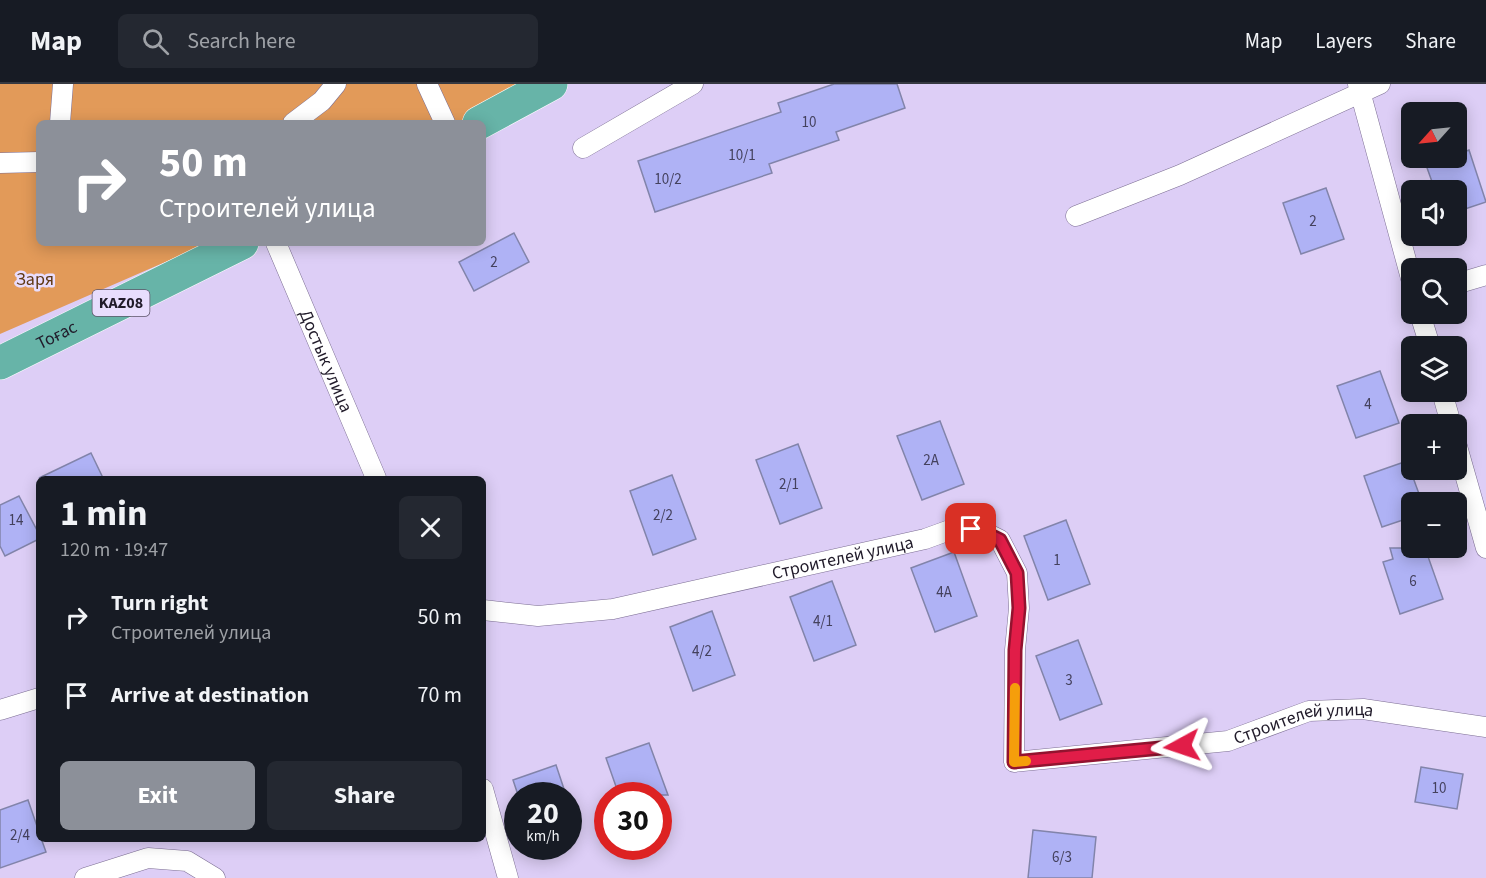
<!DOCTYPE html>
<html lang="en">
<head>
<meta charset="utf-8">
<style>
  :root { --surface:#171b24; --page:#242831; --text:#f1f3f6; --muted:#9ea1a6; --line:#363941; --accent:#8c9099 }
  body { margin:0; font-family:"Source Sans 3",sans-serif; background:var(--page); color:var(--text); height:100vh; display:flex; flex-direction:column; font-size:22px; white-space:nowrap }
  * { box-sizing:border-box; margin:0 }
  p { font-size:20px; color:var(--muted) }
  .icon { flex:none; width:33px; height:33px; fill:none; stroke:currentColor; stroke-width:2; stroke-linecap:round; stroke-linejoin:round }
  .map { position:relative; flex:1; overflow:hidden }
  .drawer { position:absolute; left:36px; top:392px; width:450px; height:366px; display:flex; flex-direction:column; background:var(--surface); border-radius:9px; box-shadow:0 3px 15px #0003 }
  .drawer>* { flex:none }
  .hud { position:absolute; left:36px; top:36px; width:450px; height:126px; border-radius:9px; box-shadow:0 3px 15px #0003; background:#8c9099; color:#fff; overflow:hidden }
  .needle { width:39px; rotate:243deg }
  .fabs { position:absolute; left:1401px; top:18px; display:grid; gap:12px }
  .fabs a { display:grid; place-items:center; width:66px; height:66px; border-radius:9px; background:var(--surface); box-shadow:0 3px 15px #0003; font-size:30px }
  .speed { position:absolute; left:504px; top:698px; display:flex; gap:12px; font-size:30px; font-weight:700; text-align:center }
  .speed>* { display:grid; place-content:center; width:78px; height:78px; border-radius:50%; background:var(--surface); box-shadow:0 3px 15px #0003; line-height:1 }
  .speed small { font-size:15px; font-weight:400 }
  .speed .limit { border:9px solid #d22; background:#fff; color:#111 }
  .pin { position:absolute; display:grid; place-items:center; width:51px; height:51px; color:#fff; margin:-26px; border-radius:12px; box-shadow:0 3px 9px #0006 }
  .me { position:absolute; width:66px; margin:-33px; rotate:265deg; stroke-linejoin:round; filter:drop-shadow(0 0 4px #0008) }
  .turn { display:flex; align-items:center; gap:21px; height:126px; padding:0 24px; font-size:27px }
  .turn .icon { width:78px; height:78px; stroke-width:2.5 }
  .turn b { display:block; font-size:42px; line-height:51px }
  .round { display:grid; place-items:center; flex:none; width:63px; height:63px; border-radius:9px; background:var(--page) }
  .headline { display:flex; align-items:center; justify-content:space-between; height:102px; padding:0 24px }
  h1 { font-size:36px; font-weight:700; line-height:45px }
  .button { display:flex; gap:12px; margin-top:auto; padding:12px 24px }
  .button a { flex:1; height:69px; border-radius:9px; background:var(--accent); color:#fff; font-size:24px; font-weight:700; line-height:69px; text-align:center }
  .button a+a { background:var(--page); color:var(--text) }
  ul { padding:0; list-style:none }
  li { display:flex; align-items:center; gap:18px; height:78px; padding:0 24px }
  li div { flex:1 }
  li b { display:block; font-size:22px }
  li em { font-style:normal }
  header { display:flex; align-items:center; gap:36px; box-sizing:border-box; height:84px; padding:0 30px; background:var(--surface); border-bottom:2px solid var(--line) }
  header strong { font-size:28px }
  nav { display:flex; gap:33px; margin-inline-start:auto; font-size:21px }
  .search { width:420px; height:54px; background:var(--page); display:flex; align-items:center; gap:15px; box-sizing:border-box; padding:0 21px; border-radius:9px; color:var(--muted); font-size:22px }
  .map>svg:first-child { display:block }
  .green { fill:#e29a59 }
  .building { fill:#afb2f5; stroke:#8284aa; stroke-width:1.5 }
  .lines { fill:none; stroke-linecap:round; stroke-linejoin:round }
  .minor-casing { stroke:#7c6e93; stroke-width:21 }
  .trunk-casing { stroke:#fff; stroke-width:34 }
  .minor { stroke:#fff; stroke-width:20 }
  .trunk { stroke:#67b4a8; stroke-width:33 }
  .route-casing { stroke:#92132f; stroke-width:15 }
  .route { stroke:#e11d48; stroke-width:10 }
  .slow { stroke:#f59e0b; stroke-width:10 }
  .labels { text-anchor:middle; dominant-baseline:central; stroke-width:5; stroke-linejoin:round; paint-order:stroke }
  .number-label { font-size:15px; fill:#44415d }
  .shield { fill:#e8ddfd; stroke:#5d5569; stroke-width:1.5 }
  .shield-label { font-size:16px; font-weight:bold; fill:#211b2a }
  .park-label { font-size:18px; fill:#603913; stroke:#e8ddfd }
  .street-label { font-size:18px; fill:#211b2a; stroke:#e8ddfd }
</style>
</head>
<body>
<header>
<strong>Map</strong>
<div class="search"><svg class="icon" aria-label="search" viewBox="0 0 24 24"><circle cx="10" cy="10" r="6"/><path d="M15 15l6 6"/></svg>Search here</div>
<nav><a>Map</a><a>Layers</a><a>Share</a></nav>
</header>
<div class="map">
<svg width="1486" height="794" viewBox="0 0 1486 794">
  <rect width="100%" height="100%" fill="#ddcef6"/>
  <polygon class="green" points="0,0 559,0 481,39 39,39 39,159 209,159 0,250"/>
  <g class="building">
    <polygon points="834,0 897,0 905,24 836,48 839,56 769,80 772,89 655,128 638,77 781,28 778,19"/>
    <polygon points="1469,66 1486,118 1456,128 1456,106 1435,106 1426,81 1448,74 1456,74 1456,71"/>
    <polygon points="1326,104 1344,155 1301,170 1283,119"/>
    <polygon points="514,149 529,178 474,207 459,178"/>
    <polygon points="1380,287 1399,339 1356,354 1337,302"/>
    <polygon points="940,337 964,400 922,416 897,352"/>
    <polygon points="798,360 822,424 780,440 756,376"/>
    <polygon points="91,369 103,394 39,394"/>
    <polygon points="1407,377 1422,418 1412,418 1412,433 1382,443 1364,392"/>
    <polygon points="672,391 696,455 653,471 630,407"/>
    <polygon points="19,412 39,450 39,455 5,472 0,462 0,421"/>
    <polygon points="1066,436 1090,500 1048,516 1024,452"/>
    <polygon points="1390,464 1425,464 1443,515 1400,530 1383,478 1393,475"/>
    <polygon points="954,468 977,532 935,548 911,484"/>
    <polygon points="832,497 856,561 814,577 790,513"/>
    <polygon points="712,527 735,591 693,607 670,543"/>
    <polygon points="1078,556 1102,620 1060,636 1036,572"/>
    <polygon points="649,659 668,711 619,711 606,674"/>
    <polygon points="556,681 566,711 518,711 513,696"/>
    <polygon points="1421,683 1463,690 1457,725 1415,718"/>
    <polygon points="28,716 39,748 39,754 41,754 46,768 0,784 0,726"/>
    <polygon points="1033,746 1096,753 1092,794 1028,794"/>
  </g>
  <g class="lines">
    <defs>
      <g id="minor">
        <polyline points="427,0 445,39"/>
        <polyline points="1358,0 1412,198"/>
        <polyline points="60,39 63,0"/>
        <polyline points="293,39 322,17 336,0"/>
        <polyline points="583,64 693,0"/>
        <polyline points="0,79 39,78"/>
        <polyline points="1076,132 1180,91 1380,0"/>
        <path id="s1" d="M276,159L376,394"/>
        <polyline points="1456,200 1486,191"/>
        <polyline points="1420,230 1430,262"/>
        <polyline points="1442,308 1451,340"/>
        <polyline points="1456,359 1486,464"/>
        <path id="s2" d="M483,526L538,532L613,525L925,455L958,443L984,448L1000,456L1017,489L1019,524L1015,566L1014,678L1228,657L1309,627L1363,625L1486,643"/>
        <polyline points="0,626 39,614"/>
        <polyline points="483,705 508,794"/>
        <polyline points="85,794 148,774 187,777 215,794"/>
      </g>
      <g id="trunk">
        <polyline points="479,39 551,0"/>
        <path id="s3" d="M0,279L242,159"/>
      </g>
    </defs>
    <use href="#minor" class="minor-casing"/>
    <use href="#trunk" class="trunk-casing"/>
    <use href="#minor" class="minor"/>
    <use href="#trunk" class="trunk"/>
  </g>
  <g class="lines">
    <defs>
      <polyline id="route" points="971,445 984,448 1000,456 1017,489 1019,524 1015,566 1014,678 1182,662"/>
    </defs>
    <use href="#route" class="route-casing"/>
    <use href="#route" class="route"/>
    <polyline class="slow" points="1015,604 1014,678 1026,677"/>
  </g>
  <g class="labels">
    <g class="number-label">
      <text x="809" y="38">10</text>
      <text x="742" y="71">10/1</text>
      <text x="668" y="95">10/2</text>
      <text x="1313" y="137">2</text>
      <text x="494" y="178">2</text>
      <text x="1368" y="320">4</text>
      <text x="931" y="376">2А</text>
      <text x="789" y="400">2/1</text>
      <text x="663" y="431">2/2</text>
      <text x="16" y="436">14</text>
      <text x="1057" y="476">1</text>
      <text x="1413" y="497">6</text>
      <text x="944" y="508">4А</text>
      <text x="823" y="537">4/1</text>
      <text x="702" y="567">4/2</text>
      <text x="1069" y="596">3</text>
      <text x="1439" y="704">10</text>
      <text x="20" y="751">2/4</text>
      <text x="1062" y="773">6/3</text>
    </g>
    <rect class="shield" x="92.5" y="206" width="57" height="26" rx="4.5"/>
    <g class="shield-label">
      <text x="121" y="219">KAZ08</text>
    </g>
    <g class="park-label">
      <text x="35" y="195">Заря</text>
    </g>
    <g class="street-label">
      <text stroke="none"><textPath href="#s3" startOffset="63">Тоғас</textPath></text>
      <text stroke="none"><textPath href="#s1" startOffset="128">Достык улица</textPath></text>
      <text stroke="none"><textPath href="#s2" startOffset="366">Строителей улица</textPath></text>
      <text stroke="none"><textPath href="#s2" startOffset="1050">Строителей улица</textPath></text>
    </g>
  </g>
</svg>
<div class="fabs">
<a><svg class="needle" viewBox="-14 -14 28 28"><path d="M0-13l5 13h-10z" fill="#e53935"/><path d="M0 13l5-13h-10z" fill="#9ea1a6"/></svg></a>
<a><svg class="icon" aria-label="sound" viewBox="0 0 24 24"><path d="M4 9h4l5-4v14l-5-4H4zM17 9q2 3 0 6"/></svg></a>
<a><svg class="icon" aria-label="search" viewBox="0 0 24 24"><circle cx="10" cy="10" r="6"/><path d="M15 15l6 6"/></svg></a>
<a><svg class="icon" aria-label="layers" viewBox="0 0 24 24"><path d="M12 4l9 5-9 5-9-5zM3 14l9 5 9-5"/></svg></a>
<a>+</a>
<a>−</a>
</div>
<div class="speed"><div>20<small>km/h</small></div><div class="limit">30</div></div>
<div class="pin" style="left:971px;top:445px;background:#d93025"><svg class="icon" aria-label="arrive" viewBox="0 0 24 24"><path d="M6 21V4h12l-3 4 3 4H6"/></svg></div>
<svg class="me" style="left:1182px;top:662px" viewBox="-20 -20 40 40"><path d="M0-17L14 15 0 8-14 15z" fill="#e11d48" stroke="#fff" stroke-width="4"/></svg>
<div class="hud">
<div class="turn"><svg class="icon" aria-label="right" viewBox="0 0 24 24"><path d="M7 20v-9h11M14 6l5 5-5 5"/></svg><div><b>50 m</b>Строителей улица</div></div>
</div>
<section class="drawer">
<div class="headline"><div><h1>1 min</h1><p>120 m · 19:47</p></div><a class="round"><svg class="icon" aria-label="close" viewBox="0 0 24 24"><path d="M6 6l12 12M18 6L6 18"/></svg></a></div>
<ul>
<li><svg class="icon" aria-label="right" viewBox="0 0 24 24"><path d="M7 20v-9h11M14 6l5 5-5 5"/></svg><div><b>Turn right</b><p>Строителей улица</p></div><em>50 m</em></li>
<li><svg class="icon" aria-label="arrive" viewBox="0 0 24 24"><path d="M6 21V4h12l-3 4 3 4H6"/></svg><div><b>Arrive at destination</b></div><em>70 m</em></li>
</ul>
<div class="button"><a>Exit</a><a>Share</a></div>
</section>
</div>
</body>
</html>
